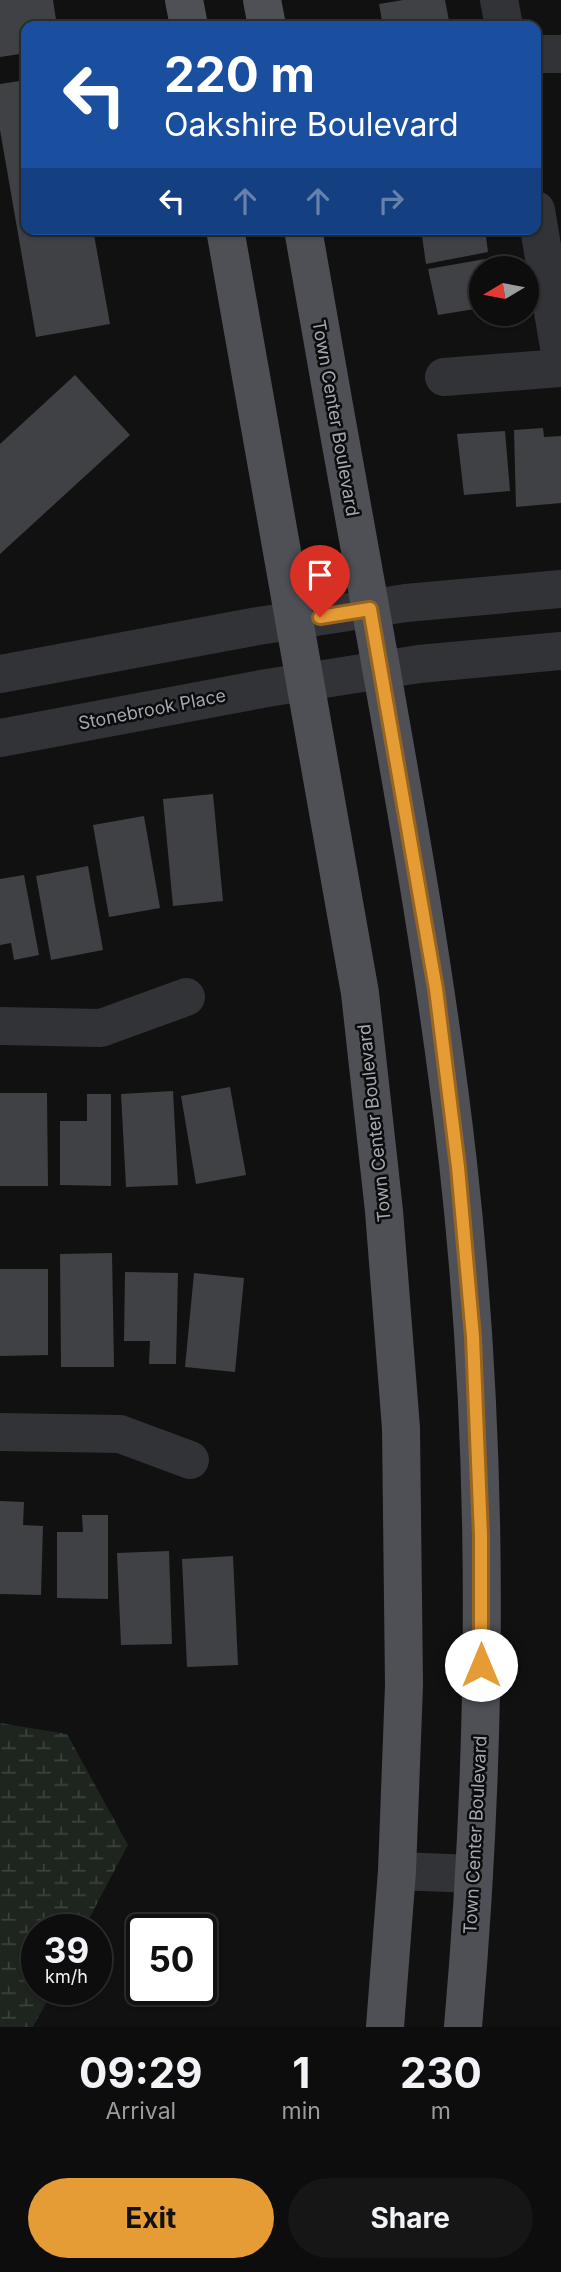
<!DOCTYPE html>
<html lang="en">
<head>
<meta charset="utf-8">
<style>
  :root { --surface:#0d0d0e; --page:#161617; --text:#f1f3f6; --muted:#9a9c9e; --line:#2d2d2e; --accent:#e69c35 }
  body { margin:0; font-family:Inter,sans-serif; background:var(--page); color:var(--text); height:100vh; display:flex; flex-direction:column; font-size:26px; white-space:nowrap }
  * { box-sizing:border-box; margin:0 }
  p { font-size:23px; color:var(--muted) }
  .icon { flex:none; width:38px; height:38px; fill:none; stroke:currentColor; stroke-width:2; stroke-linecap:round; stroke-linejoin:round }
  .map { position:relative; height:2027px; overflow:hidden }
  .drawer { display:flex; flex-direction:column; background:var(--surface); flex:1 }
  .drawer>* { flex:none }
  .guide { position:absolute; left:21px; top:21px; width:520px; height:214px; border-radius:14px; box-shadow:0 2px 5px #0004,0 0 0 2px var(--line); background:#1a4fa0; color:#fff; overflow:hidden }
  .needle { width:46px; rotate:260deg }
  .controls { position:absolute; left:469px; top:256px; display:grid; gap:14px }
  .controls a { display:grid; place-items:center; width:70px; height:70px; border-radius:50%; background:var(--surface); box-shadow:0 2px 5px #0004,0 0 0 2px var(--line); font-size:35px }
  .speed { position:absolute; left:21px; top:1914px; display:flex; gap:14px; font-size:35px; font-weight:700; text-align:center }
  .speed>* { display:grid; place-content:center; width:91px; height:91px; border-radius:50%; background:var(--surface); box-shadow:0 2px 5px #0004,0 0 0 2px var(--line); line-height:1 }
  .speed small { font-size:18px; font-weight:400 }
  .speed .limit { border:4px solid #111; border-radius:10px; background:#fff; color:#111 }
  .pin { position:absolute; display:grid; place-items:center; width:60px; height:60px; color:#fff; margin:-72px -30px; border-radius:50% 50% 50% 0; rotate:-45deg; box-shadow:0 0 7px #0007 }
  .pin .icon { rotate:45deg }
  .me { position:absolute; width:77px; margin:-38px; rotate:0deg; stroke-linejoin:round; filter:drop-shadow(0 0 5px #0008) }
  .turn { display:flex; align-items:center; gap:24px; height:147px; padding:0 28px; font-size:32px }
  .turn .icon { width:91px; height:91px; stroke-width:2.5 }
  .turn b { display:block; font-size:49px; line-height:60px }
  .lanes { display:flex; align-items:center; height:66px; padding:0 28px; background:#0003; justify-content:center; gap:35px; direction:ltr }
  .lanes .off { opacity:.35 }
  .eta { display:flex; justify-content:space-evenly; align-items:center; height:119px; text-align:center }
  .eta b { font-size:42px; font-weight:700; line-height:49px }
  .button { display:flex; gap:14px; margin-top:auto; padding:14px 28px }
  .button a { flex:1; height:80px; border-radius:42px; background:var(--accent); color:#111; font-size:28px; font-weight:700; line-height:80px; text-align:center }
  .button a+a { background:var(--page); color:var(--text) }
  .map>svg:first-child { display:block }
  .wetland { fill:url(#wetland-marsh) }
  .building { fill:#404145 }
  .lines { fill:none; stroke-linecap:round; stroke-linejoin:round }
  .minor { stroke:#323337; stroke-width:38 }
  .major { stroke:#4e5056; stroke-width:38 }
  .route-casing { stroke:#966522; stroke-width:18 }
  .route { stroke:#e69c35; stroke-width:12 }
  .labels { text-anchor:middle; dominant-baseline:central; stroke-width:5; stroke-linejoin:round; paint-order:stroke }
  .street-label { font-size:18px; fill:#a3a9b2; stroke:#0c0c0d }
</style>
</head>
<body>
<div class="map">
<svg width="561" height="2027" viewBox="0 0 561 2027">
  <defs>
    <pattern id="wetland-marsh" width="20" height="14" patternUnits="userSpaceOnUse" patternTransform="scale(1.75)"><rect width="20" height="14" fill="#1d251e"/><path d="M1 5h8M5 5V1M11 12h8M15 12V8" fill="none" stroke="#3b423c"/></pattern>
  </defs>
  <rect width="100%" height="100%" fill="#111112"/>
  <polygon class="wetland" points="0,1723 67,1734 128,1845 83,1930 37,1930 37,1990 53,1990 33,2027 0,2027"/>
  <g class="building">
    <polygon points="0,0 53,0 57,26 26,26 26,53 0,57"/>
    <polygon points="403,0 445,0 450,26 383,26 379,4"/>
    <polygon points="26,80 26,229 93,229 110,324 36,337 0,130 0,84"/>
    <polygon points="421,229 485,229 488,252 426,264"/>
    <polygon points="491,258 492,268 481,268 481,308 438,315 428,269"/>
    <polygon points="75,375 130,435 0,554 0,444"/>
    <polygon points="543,428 544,437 561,436 561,503 516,507 514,430"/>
    <polygon points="505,431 510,491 464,495 457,434"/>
    <polygon points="213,794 223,901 173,906 163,799"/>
    <polygon points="144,816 160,908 109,917 93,825"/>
    <polygon points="88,866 103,950 51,960 36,876"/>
    <polygon points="24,875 39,955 14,960 11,943 0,945 0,879"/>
    <polygon points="230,1087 246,1175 196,1184 181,1096"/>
    <polygon points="173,1091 178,1185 126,1187 121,1094"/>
    <polygon points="0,1093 47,1093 48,1186 0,1186"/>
    <polygon points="87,1094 111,1094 111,1186 60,1185 60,1121 87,1121"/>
    <polygon points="112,1253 114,1367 61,1367 60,1254"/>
    <polygon points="0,1269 48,1269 48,1355 0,1356"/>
    <polygon points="125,1272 178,1273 176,1364 149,1364 150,1341 124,1341"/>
    <polygon points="194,1273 244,1278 235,1372 185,1367"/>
    <polygon points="0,1501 24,1502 23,1525 43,1526 41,1595 0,1594"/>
    <polygon points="82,1515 108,1515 108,1599 57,1598 57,1532 83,1532"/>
    <polygon points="169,1551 172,1644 121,1645 117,1553"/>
    <polygon points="233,1556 238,1665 187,1667 182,1559"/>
  </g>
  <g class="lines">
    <g class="minor">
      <polyline points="499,0 504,26"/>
      <polyline points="536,54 561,54"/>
      <polyline points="536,210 561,359"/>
      <polyline points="444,377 561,368"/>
      <polyline points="0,674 258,626 406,603 561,589"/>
      <polyline points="0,738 267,688 419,664 561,651"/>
      <polyline points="0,1026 101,1028 186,997"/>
      <polyline points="0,1432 120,1434 190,1460"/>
      <polyline points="397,1871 474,1874"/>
    </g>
    <g class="major">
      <polyline points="184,0 189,26"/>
      <polyline points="262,0 267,26"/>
      <polyline points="225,229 360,993 384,1211 401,1428 404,1685 397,1871 385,2027"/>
      <path d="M303,229C325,355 347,480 370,606C403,791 437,976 458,1163C490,1450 488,1740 463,2027"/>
    </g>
  </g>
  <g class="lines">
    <defs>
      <polyline id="route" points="320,617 370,609 436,989 458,1167 473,1337 481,1536 481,1665"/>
    </defs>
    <use href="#route" class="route-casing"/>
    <use href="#route" class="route"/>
  </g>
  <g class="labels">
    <g class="street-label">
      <text transform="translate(336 418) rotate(80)">Town Center Boulevard</text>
      <text transform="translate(152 709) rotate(-11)">Stonebrook Place</text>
      <text transform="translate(374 1123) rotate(-96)">Town Center Boulevard</text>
      <text transform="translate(475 1835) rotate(-87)">Town Center Boulevard</text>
    </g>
  </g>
</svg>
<div class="controls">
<a><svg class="needle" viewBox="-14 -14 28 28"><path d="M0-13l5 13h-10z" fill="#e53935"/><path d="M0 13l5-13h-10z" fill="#9a9c9e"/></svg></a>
</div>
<div class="speed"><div>39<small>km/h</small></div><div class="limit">50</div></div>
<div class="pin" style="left:320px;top:617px;background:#d93025"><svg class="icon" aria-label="arrive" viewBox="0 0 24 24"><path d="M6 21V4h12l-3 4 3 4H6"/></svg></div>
<svg class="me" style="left:481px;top:1665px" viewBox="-20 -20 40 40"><circle r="19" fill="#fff"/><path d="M0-13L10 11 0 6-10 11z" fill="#e69c35"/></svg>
<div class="guide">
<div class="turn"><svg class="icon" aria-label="left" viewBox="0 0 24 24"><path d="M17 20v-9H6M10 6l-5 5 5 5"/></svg><div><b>220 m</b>Oakshire Boulevard</div></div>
<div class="lanes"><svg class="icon" aria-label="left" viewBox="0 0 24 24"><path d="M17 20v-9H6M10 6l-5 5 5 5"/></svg><svg class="icon off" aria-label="ahead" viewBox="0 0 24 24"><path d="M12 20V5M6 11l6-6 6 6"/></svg><svg class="icon off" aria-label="ahead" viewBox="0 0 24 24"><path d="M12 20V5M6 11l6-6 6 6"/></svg><svg class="icon off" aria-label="right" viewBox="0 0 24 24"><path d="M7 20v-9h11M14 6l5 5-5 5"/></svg></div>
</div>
</div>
<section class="drawer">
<div class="eta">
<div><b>09:29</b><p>Arrival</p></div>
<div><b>1</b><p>min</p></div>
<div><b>230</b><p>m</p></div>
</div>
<div class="button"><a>Exit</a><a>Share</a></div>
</section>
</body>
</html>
